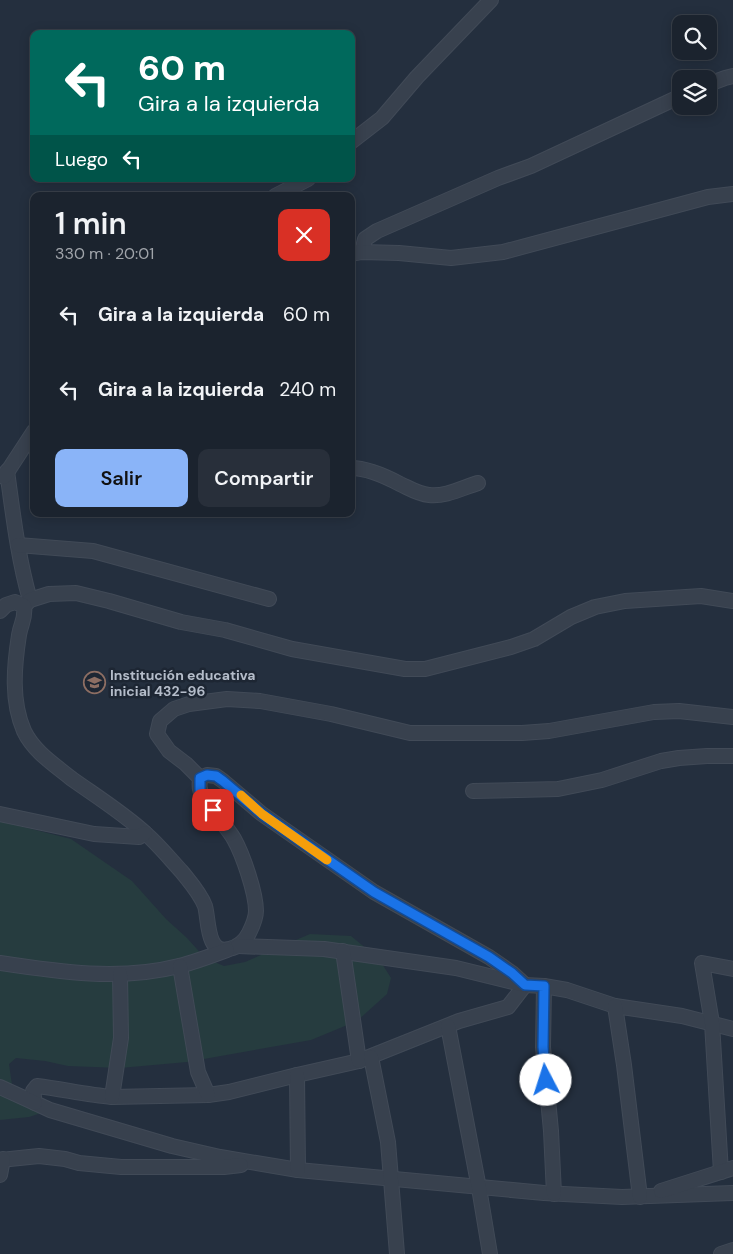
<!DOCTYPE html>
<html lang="es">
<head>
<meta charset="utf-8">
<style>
  :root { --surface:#1b232e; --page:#282f3a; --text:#f1f3f6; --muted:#a0a4aa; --line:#39404a; --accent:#8ab4f8 }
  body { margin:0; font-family:"DM Sans",sans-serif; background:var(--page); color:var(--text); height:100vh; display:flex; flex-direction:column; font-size:19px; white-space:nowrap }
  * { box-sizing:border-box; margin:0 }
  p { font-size:16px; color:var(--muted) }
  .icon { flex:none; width:28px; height:28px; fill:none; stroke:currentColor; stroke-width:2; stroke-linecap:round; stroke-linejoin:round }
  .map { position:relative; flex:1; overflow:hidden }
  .drawer { position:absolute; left:30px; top:192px; width:325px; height:325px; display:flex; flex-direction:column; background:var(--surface); border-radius:10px; box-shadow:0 2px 12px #0003,0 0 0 1px var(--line) }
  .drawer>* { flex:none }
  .banner { position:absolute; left:30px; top:30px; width:325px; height:152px; border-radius:10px; box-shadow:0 2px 12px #0003,0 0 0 1px var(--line); background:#00695c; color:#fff; overflow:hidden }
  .buttons { position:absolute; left:672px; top:15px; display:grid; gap:10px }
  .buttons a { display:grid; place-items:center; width:45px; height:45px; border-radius:10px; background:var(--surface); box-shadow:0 2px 12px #0003,0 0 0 1px var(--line); font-size:25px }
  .pin { position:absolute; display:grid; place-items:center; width:42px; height:42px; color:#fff; margin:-21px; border-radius:10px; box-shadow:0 2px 8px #0006 }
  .me { position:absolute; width:55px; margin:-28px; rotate:355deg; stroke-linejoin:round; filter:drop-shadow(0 0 4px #0008) }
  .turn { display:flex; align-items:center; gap:18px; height:105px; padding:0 25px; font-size:22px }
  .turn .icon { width:65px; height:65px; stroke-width:2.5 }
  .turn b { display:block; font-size:35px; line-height:42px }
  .then { display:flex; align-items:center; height:48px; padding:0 25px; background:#0003; gap:10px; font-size:19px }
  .round { display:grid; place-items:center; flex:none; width:52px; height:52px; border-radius:10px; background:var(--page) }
  .summary { display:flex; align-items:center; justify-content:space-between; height:85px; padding:0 25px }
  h1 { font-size:30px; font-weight:600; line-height:38px }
  .primary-button { display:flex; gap:10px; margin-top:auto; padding:10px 25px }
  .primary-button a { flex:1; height:58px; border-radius:10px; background:var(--accent); color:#111; font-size:20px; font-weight:600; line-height:58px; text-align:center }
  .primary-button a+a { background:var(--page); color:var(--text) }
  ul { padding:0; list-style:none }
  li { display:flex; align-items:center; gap:15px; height:75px; padding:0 25px }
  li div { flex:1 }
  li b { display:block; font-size:19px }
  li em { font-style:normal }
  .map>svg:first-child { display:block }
  .green { fill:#263c3f }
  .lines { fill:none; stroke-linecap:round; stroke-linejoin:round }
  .street-casing { stroke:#414a57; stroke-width:16 }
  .street { stroke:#38414e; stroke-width:14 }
  .route-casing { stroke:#114b97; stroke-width:12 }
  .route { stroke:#1a73e8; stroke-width:9 }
  .slow { stroke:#f59e0b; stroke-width:9 }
  .labels { text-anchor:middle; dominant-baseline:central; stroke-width:5; stroke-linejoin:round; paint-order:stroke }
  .poi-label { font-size:14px; font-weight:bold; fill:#b4bcc9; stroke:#1d2633; text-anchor:start }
</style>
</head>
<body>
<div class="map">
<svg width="733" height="1254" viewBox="0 0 733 1254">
  <rect width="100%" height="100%" fill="#242f3e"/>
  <polygon class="green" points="0,821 71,839 132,881 166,919 187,938 205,958 224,966 245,962 310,934 351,936 379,959 391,978 387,994 357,1021 311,1040 187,1062 120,1068 68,1066 45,1061 16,1058 9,1064 12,1085 41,1113 29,1117 0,1120"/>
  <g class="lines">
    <defs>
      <g id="street">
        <polyline points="709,84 725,78 733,76"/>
        <polyline points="351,142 382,118 417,77 491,0"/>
        <polyline points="275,196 308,179"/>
        <polyline points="362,252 365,239 377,231 498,178 531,166 681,96"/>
        <polyline points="351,254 362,252 399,253 451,258 503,252 708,197 733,194"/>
        <path d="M351,468C368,468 385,476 400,484C409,488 418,494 429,495C445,497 462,488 478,483"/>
        <path d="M7,471C13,514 18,558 30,600"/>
        <polyline points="4,477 34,431"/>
        <polyline points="18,545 93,551 269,599"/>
        <polyline points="24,606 30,600 49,594 76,593 109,601 181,622 225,630 292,649 405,669 425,669 511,647 534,639 571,617 595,607 625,601 701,596 733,601"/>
        <path d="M0,611L6,605L15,602L24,606C26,618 21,623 19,635C14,667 11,701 24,731C34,752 55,765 72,779C96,796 123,813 145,833C158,844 170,859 182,872C190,882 200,893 205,906C209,919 206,955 229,949C238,947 245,941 249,933C252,927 256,917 256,911C256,893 243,855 234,839C227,826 201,800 200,789C199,786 200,781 200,778L207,775L216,776L223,781L262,814L374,892L489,957L512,973L525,985L508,1007L459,1021L359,1061L297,1075L229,1092L208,1095L112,1097C87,1095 62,1089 37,1086L33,1091L35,1103L50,1110L172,1146L220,1157L298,1170L544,1193L622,1197L733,1193"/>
        <polyline points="200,778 186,764 169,751 157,734 160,721 174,709 189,704 227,699 260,701 331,714 410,733 522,733 549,731 654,712 679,711 733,717"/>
        <polyline points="473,791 558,789 602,780 661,761 679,758 707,756 733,756"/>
        <polyline points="0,814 94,834 139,837 145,833"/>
        <polyline points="238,946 324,949 456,968 525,985 544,986 567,990 615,1006 682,1016 733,1029"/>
        <polyline points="343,951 359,1061"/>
        <path d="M0,963C59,972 120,981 179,966C195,962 211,956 227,950"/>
        <polyline points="180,966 198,1072 208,1095"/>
        <polyline points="544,986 543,1047 551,1131 554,1194"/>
        <polyline points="615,1006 624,1065 640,1197"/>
        <polyline points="448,1026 479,1188 490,1254"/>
        <polyline points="371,1057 388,1142 397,1254"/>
        <polyline points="297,1075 298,1170"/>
        <polyline points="0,1087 35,1103"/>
        <polyline points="112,1097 121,1038 120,974"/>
        <polyline points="0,1160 39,1156 65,1159 79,1163 121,1167 224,1167 241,1165"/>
        <polyline points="721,1172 712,1023 702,963 733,969"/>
        <polyline points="0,1175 3,1159"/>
        <polyline points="661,1191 733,1168"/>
        <polyline points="721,1254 733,1250"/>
      </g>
    </defs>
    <use href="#street" class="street-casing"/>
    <use href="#street" class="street"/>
  </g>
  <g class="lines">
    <defs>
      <polyline id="route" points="213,810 200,790 200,778 207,775 216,776 223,781 262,814 374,892 489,957 512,973 525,985 544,986 543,1047 546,1080"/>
    </defs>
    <use href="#route" class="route-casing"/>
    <use href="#route" class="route"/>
    <polyline class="slow" points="241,795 262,814 327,860"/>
  </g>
  <defs>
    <symbol id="school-ring" viewBox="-11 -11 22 22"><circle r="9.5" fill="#1d2633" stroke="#8d6e63" stroke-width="1.5"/><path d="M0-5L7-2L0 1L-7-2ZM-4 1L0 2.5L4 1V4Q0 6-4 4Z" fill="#8d6e63"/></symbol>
  </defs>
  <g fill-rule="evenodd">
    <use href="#school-ring" x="82" y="670" width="25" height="25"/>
  </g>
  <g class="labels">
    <g class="poi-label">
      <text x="110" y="675">Institución educativa<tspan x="110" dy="16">inicial 432-96</tspan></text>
    </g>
  </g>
</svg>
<div class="buttons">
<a><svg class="icon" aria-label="search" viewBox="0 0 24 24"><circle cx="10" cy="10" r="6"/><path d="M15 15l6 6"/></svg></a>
<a><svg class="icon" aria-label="layers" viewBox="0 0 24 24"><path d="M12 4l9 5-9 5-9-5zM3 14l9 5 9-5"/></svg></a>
</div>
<div class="pin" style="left:213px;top:810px;background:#d93025"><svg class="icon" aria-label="arrive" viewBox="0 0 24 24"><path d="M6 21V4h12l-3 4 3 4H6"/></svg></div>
<svg class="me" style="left:546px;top:1080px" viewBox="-20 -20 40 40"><circle r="19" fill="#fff"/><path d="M0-13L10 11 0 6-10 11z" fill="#1a73e8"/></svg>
<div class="banner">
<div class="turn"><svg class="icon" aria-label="left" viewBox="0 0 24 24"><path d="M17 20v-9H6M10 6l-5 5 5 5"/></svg><div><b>60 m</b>Gira a la izquierda</div></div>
<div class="then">Luego<svg class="icon" aria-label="left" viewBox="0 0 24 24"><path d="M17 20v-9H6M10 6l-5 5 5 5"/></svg></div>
</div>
<section class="drawer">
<div class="summary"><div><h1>1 min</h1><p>330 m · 20:01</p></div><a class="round" style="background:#d93025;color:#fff"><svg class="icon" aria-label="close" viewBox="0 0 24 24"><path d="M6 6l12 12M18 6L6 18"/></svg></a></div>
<ul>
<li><svg class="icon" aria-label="left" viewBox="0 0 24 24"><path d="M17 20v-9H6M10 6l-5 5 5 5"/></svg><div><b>Gira a la izquierda</b></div><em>60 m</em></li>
<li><svg class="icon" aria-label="left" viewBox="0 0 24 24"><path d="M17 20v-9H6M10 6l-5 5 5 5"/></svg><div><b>Gira a la izquierda</b></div><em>240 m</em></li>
</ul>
<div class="primary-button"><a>Salir</a><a>Compartir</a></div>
</section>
</div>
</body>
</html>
